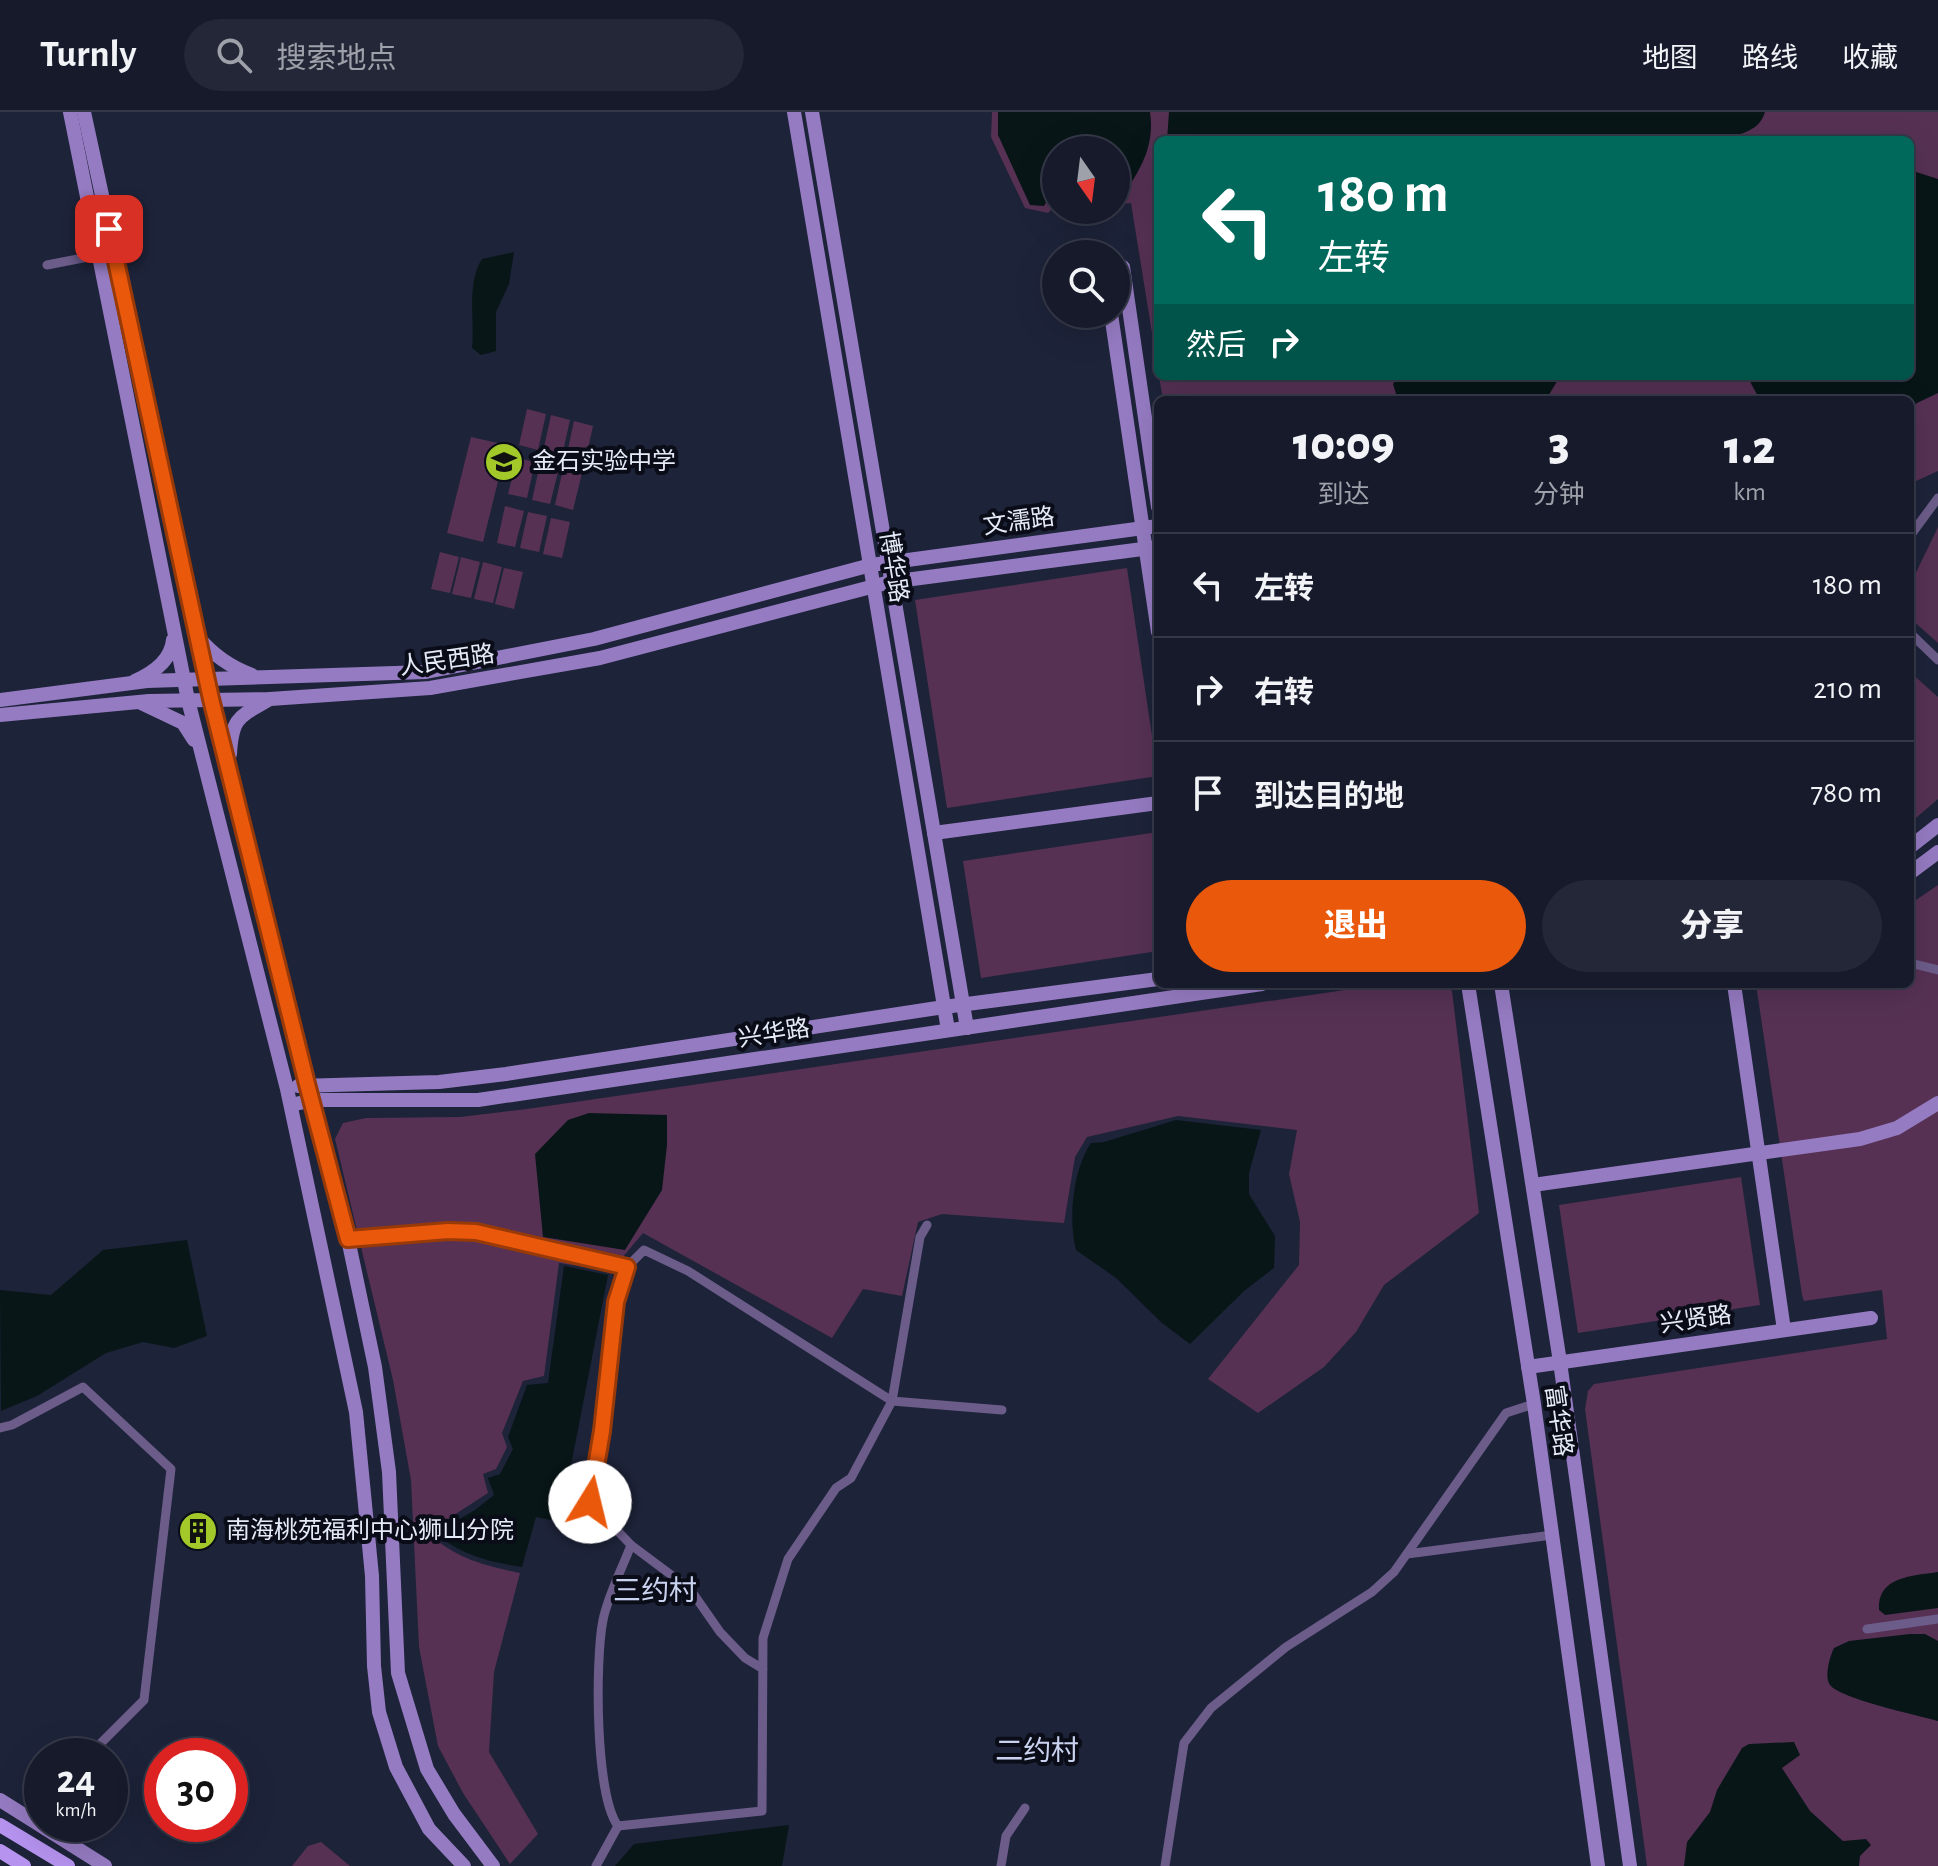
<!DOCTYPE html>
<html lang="zh">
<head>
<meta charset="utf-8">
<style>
  :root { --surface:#161a2b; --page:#232737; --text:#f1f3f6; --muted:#9ea1a9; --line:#353847; --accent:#ea580c }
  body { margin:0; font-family:"Alegreya Sans","Noto Sans SC",sans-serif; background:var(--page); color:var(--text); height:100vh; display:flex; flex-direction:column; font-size:30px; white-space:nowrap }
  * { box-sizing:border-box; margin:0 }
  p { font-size:26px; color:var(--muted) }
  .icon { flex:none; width:44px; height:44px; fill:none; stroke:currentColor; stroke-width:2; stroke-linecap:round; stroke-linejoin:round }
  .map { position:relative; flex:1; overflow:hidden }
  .side { position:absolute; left:1154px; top:284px; width:760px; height:592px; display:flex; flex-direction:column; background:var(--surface); border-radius:12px; box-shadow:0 8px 32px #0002,0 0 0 2px var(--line) }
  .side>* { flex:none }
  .guide { position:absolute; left:1154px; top:24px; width:760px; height:244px; border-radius:12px; box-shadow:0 8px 32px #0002,0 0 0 2px var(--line); background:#00695c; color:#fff; overflow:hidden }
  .needle { width:52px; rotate:166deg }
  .controls { position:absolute; left:1042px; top:24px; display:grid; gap:16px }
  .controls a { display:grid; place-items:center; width:88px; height:88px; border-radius:50%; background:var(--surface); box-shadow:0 8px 32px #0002,0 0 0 2px var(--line); font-size:40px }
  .speed { position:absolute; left:24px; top:1626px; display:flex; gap:16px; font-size:40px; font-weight:700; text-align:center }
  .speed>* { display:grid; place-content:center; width:104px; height:104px; border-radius:50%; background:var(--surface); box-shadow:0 8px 32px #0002,0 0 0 2px var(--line); line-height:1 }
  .speed small { font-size:20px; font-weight:400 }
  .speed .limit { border:12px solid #d22; background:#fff; color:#111 }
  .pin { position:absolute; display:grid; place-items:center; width:68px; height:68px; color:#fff; margin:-34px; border-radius:16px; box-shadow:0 4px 12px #0006 }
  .me { position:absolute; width:88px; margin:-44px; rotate:9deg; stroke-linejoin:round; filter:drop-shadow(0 0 6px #0008) }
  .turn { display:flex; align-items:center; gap:28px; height:168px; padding:0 32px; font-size:36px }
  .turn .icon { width:104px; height:104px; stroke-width:2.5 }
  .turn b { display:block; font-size:56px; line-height:68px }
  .then { display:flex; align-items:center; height:76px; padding:0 32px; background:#0003; gap:16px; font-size:30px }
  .eta { display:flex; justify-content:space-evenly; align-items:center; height:136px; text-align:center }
  .eta b { font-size:48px; font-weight:800; line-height:56px }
  .cta { display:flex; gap:16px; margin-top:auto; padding:16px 32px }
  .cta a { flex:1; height:92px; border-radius:48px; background:var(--accent); color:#fff; font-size:32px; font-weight:800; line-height:92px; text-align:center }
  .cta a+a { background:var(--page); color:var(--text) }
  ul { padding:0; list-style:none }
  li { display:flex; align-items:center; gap:24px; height:104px; padding:0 32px; border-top:2px solid var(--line) }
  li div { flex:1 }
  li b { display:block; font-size:30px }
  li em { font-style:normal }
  header { display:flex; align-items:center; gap:48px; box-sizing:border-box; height:112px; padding:0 40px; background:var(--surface); border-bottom:2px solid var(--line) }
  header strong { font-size:38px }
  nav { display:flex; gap:44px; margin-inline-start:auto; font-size:28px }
  .search { width:560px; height:72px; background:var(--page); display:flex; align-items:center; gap:20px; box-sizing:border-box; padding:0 28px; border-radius:44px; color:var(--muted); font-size:30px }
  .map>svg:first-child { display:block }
  .green { fill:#563154 }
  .water { fill:#081618 }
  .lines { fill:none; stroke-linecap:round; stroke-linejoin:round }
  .street { stroke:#6c5c89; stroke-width:9 }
  .secondary { stroke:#957bc2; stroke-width:14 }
  .primary { stroke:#b593ef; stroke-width:14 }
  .route-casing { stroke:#983908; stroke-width:20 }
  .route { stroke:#ea580c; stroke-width:14 }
  .labels { text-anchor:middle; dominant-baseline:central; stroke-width:8; stroke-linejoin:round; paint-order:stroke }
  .poi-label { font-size:24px; fill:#e5eaf8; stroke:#0a0d17; text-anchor:start }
  .street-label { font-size:24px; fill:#e5eaf8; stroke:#0a0d17 }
  .quarter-label { font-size:28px; fill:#c9d2ef; stroke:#0a0d17 }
</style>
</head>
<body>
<header>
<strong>Turnly</strong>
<div class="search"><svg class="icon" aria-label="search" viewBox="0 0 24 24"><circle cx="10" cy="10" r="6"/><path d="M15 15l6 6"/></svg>搜索地点</div>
<nav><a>地图</a><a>路线</a><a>收藏</a></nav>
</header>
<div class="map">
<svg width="1938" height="1754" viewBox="0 0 1938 1754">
  <rect width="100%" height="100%" fill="#1d2339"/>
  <g class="green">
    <polygon points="992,0 1938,0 1938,359 1914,370 1910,379 1910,288 1163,288 1159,264 1910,264 1910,28 1158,28 1158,258 1131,91 1116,93 1116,38 1056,38 1056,93 1048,101 1025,96 991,25"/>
    <polygon points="527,297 546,302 538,338 519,333"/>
    <polygon points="551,303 570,308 562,344 543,340"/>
    <polygon points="574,309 593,314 585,350 566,346"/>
    <polygon points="471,325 507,333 483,430 447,421"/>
    <polygon points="517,346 535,350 527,386 508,382"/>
    <polygon points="540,352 559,356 550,392 532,388"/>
    <polygon points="563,357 582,361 573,398 555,393"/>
    <polygon points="505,394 524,399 515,435 497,431"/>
    <polygon points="528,400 547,404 539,440 520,436"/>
    <polygon points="551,406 570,410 562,446 543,442"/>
    <polygon points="1938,415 1938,531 1910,506 1910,473"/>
    <polygon points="440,440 459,445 450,481 431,477"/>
    <polygon points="461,445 480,450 471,486 452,482"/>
    <polygon points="483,450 502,455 493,491 474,487"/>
    <polygon points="504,456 523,460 514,497 495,492"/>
    <polygon points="1127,456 1158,664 947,696 915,488"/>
    <polygon points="1910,560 1938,585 1938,687 1910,711"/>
    <polygon points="1158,720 1158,839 981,866 963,749"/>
    <polygon points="1938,773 1938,1754 1647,1754 1585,1297 1588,1279 1594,1272 1887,1227 1882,1178 1804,1189 1802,1183 1756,872 1910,872 1910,792"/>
    <path d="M1386,872H1445L1452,879L1479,1101L1384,1173L1356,1220L1324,1255L1258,1301L1208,1267L1299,1153L1300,1110L1289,1062L1297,1018L1178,1004L1087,1025L1075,1045L1064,1111L942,1102L918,1110L902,1184L863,1177L832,1226L643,1121L611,1159L559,1151L544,1264L523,1269L502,1321L507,1335L496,1357L483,1362L488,1381L428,1420C453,1446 486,1454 520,1461L494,1560L489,1640L538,1722L510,1752L463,1681L438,1634L419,1535L411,1368L393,1268L335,1027L343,1011L366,1006L460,1005L527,997Z"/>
    <polygon points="1741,1065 1760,1193 1578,1221 1559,1093"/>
    <polygon points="321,1730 350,1754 292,1754 308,1734"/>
  </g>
  <g class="water">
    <path d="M998,0H1150C1155,33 1141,58 1122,84L1116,86V38H1056V82L1051,81L1044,94L1030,93L998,23Z"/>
    <path d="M1169,0H1765C1759,20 1742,20 1725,28H1167Z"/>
    <polygon points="1910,58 1938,67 1938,281 1917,291 1910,298 1910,288 1760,288 1747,264 1910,264"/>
    <path d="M514,140L509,172L496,200V239L481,243L472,236C475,208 466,172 482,147Z"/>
    <polygon points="1398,264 1560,264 1546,288 1398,288 1393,272"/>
    <polygon points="589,1001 667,1003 667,1033 662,1078 625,1138 543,1125 535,1042 568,1008"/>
    <path d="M1176,1008L1261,1018L1249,1061V1082L1275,1124L1274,1156L1244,1179L1190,1232L1162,1211L1116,1166L1076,1138C1068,1108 1073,1057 1091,1031L1104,1030Z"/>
    <polygon points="187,1128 207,1224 174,1236 143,1230 106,1241 37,1284 1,1299 0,1178 51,1183 103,1138"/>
    <path d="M564,1154L608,1163L560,1410L536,1405L522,1455C489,1450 461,1443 435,1421L475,1398L494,1383L488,1366L500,1362L513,1337L508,1325L527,1273L548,1271Z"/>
    <path d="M1938,1460V1496L1885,1503L1879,1498C1877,1464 1913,1464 1938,1460Z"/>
    <path d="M1910,1522H1925L1938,1529V1609C1917,1603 1841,1587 1830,1573C1824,1564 1830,1544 1834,1536L1849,1529Z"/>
    <polygon points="1794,1630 1800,1643 1782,1656 1810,1699 1843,1729 1866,1727 1871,1733 1860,1744 1859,1754 1684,1754 1687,1730 1710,1700 1717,1678 1742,1636 1749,1632"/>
    <polygon points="789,1713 782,1754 615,1754 634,1732"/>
  </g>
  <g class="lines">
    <g class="street">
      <polyline points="47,153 98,143"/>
      <polyline points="1910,424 1938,386"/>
      <polyline points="1910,521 1938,548"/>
      <polyline points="1910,851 1938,858"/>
      <polyline points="927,1113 920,1125 892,1289 1002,1298"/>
      <polyline points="348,1127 448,1119 476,1120 627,1155"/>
      <polyline points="0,1316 12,1313 83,1275 171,1357 144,1588 88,1644"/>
      <polyline points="1407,1442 1552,1423"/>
      <polyline points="1867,1517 1938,1507"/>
      <polyline points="30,1707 42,1689"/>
      <polyline points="618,1714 762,1699 763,1526 788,1447 836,1376 851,1366 892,1289 688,1159 644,1138 627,1155 616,1190 602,1319 590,1390 631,1433 690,1477 720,1520 745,1546 763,1557"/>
      <path d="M618,1714C595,1684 595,1548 603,1508C608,1483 622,1457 631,1433"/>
      <polyline points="596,1754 618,1714"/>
      <polyline points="1001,1754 1006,1724 1025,1696"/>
      <polyline points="1165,1754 1184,1631 1211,1596 1286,1535 1372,1480 1394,1460 1506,1301 1534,1292"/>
    </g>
    <g class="secondary">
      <polyline points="70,0 188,588 287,977 356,1300 372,1464 374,1554 379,1600 396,1655 429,1717 464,1754"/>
      <polyline points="84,0 211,587 307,972 348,1127 375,1255 389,1360 398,1561 427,1657 454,1702 493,1754"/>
      <polyline points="794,0 948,918"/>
      <polyline points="812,0 967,916"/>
      <polyline points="1116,156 1123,155 1158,395"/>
      <polyline points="1111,202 1158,520"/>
      <path d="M198,525C213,543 230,555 252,563"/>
      <path d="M135,569C153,561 171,549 173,528"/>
      <polyline points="0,588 147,569 426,560 594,527 871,453 1158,414"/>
      <polyline points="141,591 183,611 194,628"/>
      <polyline points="0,603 149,589 270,587 430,576 600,546 890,470 1158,435"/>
      <path d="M230,642C232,605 239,605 270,587"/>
      <polyline points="934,721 1158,691"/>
      <polyline points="1910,735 1938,713"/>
      <polyline points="1910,761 1938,740"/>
      <polyline points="1468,872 1534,1292 1598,1754"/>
      <polyline points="1501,872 1560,1250 1630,1754"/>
      <polyline points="1734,872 1784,1218"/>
      <polyline points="298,974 439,970 506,962 944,895 1158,867"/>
      <polyline points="291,993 313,988 478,988 1262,872"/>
      <polyline points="1533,1073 1860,1027 1897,1016 1938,991"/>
      <polyline points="1528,1255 1871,1206"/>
      <polyline points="0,1688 105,1754"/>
    </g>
    <g class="primary">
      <polyline points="0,1713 68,1754"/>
      <polyline points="0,1739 24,1754"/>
    </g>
  </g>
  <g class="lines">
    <defs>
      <polyline id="route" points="109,117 211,587 307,972 348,1127 448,1119 476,1120 627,1155 616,1190 602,1319 590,1390"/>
    </defs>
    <use href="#route" class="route-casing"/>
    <use href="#route" class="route"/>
  </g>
  <defs>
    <symbol id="school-disc" viewBox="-11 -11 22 22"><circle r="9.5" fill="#a2c929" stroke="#0a0d17"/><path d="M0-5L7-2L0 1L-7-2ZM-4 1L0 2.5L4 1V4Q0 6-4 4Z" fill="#111"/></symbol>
    <symbol id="building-disc" viewBox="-11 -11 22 22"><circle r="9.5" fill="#a2c929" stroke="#0a0d17"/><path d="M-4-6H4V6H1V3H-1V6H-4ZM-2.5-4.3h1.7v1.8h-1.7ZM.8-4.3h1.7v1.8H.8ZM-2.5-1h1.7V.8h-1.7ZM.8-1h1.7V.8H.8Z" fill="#111"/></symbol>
  </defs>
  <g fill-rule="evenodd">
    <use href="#school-disc" x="482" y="328" width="44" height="44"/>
    <use href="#building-disc" x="176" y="1397" width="44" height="44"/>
  </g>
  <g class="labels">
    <g class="poi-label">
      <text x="532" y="350">金石实验中学</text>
      <text x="226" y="1419">南海桃苑福利中心狮山分院</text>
    </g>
    <g class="street-label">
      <text transform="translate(1019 410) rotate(-8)">文濡路</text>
      <text transform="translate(893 455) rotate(81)">博华路</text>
      <text transform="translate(447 549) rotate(-8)">人民西路</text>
      <text transform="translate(774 922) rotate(-9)">兴华路</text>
      <text transform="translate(1696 1208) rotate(-8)">兴贤路</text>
      <text transform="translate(1558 1309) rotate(82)">富华路</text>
    </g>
    <g class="quarter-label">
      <text x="655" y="1480">三约村</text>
      <text x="1037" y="1640">二约村</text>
    </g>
  </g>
</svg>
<div class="controls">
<a><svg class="needle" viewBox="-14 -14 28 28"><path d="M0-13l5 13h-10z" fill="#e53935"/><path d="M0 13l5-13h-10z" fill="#9ea1a9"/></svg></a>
<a><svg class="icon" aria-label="search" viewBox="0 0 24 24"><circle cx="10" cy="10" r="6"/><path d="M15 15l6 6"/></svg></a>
</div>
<div class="speed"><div>24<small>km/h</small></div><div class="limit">30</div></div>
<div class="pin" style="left:109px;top:117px;background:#d93025"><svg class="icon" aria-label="arrive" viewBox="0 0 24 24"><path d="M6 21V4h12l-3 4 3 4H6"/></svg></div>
<svg class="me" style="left:590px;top:1390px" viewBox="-20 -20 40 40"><circle r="19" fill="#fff"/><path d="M0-13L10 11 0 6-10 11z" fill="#ea580c"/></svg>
<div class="guide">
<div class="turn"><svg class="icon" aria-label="left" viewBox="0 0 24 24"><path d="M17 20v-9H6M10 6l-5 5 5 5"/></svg><div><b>180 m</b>左转</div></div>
<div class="then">然后<svg class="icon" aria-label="right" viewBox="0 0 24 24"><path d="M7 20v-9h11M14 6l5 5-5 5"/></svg></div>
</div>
<section class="side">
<div class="eta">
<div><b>10:09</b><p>到达</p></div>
<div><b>3</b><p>分钟</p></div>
<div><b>1.2</b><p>km</p></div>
</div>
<ul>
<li><svg class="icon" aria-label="left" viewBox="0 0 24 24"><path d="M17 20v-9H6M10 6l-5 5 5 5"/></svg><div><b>左转</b></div><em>180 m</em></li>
<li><svg class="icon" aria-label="right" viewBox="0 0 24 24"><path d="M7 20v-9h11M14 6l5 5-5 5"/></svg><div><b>右转</b></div><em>210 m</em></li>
<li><svg class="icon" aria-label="arrive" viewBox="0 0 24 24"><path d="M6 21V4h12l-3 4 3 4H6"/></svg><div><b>到达目的地</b></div><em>780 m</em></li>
</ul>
<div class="cta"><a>退出</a><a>分享</a></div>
</section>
</div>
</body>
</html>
